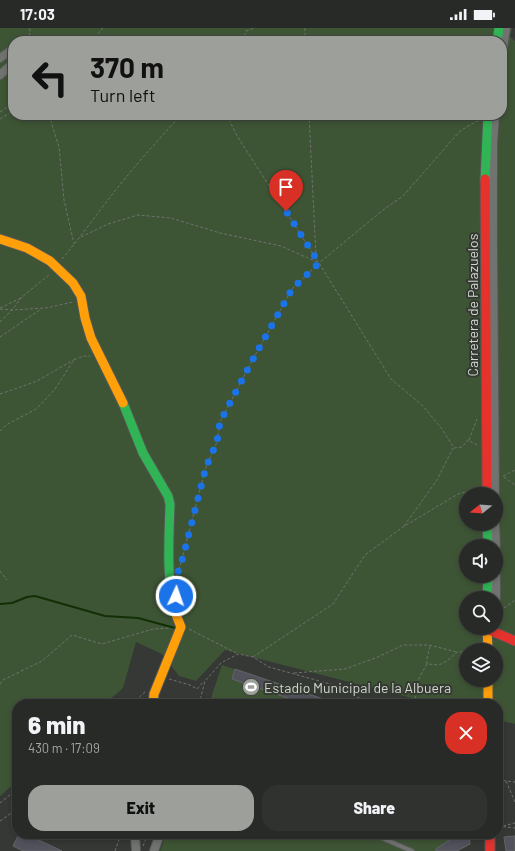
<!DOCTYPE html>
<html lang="en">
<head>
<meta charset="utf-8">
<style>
  :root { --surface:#282a27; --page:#30322f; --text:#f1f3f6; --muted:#a5a7a7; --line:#444644; --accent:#9c9f9a }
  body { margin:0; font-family:Barlow,sans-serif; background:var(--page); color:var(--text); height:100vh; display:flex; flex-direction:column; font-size:15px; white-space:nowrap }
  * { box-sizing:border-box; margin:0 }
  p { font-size:13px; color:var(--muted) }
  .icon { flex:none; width:22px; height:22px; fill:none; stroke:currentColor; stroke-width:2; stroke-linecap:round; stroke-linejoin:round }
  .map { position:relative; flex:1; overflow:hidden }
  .panel { position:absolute; left:12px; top:671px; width:491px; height:140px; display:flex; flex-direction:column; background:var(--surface); border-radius:16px; box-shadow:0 2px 6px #0003,0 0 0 1px var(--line) }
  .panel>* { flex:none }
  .guide { position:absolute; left:8px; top:8px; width:499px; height:84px; border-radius:16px; box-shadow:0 2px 6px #0003,0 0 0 1px var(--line); background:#9c9f9a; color:#111; overflow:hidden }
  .needle { width:26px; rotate:253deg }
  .buttons { position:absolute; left:459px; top:459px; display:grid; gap:8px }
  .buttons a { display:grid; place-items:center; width:44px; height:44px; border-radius:50%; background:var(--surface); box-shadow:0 2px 6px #0003,0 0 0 1px var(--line); font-size:20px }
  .pin { position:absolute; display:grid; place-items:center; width:34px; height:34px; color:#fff; margin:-41px -17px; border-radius:50% 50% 50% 0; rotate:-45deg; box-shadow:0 0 4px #0007 }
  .pin .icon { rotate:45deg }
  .me { position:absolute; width:44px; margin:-22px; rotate:3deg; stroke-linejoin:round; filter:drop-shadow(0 0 3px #0008) }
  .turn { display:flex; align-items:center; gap:14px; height:84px; padding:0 16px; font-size:18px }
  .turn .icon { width:52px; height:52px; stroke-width:2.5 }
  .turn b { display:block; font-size:28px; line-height:34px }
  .round { display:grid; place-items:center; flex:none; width:42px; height:42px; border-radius:16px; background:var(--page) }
  .headline { display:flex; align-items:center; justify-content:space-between; height:68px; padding:0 16px }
  h1 { font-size:24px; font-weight:800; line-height:30px }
  .action { display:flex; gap:8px; margin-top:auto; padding:8px 16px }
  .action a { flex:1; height:46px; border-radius:16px; background:var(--accent); color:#111; font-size:16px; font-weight:800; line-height:46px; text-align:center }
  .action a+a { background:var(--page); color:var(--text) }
  .status { display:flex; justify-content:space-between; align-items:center; height:28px; padding:0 20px; background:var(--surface); direction:ltr }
  .status svg { height:11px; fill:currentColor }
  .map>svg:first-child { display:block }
  .green { fill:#3e5535; fill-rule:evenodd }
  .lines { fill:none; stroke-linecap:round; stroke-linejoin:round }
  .stream { stroke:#122f05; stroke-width:2 }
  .building { fill:#52525d; stroke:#636464 }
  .lane-casing { stroke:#545753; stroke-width:6 }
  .street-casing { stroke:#545753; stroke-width:10 }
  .fast-casing { stroke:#545753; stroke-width:11 }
  .slow-casing { stroke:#545753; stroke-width:11 }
  .jam-casing { stroke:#545753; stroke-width:11 }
  .path { stroke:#6f716f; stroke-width:1; stroke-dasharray:3 2; stroke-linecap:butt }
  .lane { stroke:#707370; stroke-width:4 }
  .street { stroke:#707370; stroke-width:8 }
  .fast { stroke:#30b455; stroke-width:9 }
  .slow { stroke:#ff9f0a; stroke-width:9 }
  .jam { stroke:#e5322d; stroke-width:9 }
  .route { stroke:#1a73e8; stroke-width:7; stroke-dasharray:0 12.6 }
  .labels { text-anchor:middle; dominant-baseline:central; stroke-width:4; stroke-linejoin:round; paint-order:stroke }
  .street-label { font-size:14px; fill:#d3d6d1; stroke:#343a32 }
  .poi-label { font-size:14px; fill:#d3d6d1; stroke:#343a32; text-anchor:start }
</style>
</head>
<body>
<div class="status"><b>17:03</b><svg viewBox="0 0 49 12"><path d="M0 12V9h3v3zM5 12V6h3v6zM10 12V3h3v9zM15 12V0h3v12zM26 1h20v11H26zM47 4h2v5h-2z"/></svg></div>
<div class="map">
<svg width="515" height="823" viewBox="0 0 515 823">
  <rect width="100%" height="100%" fill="#353834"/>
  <g class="green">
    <path d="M0,0H512L510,9L515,13V696L498,692V676H435L225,622L196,653L179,648L162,626L136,614L123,660L105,676H17V753L0,768ZM13,13H502V87H13ZM466,466H496V496H466ZM466,518H496V548H466ZM466,570H496V600H466ZM466,622H496V652H466Z"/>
    <polygon points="222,637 338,676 209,676"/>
    <polygon points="166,806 469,806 470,816 457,823 160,823"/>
  </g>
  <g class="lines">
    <polyline class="stream" points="0,576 12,575 27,569 35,568 105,588 138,590 175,600"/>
  </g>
  <g class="building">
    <polygon points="235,641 338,676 305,676 232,651"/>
    <polygon points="19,806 26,806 62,823 23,823 13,818"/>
    <polygon points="458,806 469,806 470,816 457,823 436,823 436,821"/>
    <polygon points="515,808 515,823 506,823 504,809"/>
  </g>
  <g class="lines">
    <defs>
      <polyline id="lane" points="373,806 412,823"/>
      <g id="street">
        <polyline points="502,28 506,0"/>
        <polyline points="0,30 13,21"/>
        <polyline points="0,47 13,35"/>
        <polyline points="495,466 493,220 493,116 495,87"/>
        <polyline points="495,496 496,518"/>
        <polyline points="496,548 496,586"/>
        <polyline points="135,806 136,823"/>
        <polyline points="154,823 160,806"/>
      </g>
      <g id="fast">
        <polyline points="497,13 499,0"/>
        <polyline points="485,151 488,87"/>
        <path d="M123,375L143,425L168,468L170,476C169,512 166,549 175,584"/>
        <polyline points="487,496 488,518"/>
        <polyline points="487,570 488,548"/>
      </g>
      <g id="slow">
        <polyline points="0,211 27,220 50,233 73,255 81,268 85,290 91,310 123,375"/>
        <polyline points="487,600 488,622"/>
        <polyline points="488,652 488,676"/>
        <polyline points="153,676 154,666 181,599 175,584"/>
      </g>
      <g id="jam">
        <polyline points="485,151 487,466"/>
        <polyline points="487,601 515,613"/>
        <polyline points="490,806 490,823"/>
      </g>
    </defs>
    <use href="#lane" class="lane-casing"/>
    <use href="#street" class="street-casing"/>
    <use href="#fast" class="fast-casing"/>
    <use href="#slow" class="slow-casing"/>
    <use href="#jam" class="jam-casing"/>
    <g class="path">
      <polyline points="305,0 305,13"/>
      <polyline points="28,13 29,11 30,0"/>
      <polyline points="91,13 103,0"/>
      <polyline points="243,13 246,3 254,0"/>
      <polyline points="0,84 13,75"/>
      <polyline points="49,87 59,119 64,172 74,216"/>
      <polyline points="227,87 237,108 319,235 391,351 423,378 442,401 454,420 462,419 468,412 477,417"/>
      <polyline points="309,87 316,228"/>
      <polyline points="466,87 477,93"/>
      <polyline points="0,91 13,83"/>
      <polyline points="81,209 108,196 138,187 171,190 220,205 281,218 319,235"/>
      <path d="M62,231C85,204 105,174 128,147C145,126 163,107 181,87"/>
      <polyline points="0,280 23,269"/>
      <polyline points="0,281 12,282 46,280 73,274"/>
      <polyline points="0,294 12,282 22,269 50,246"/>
      <polyline points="0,309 41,281"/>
      <polyline points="0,366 15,361 37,353 75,331"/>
      <polyline points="0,403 6,397 36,381 44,373 55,361 72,335 77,330 85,328 90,328"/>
      <polyline points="469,412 477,391"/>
      <polyline points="503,448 515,442"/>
      <polyline points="504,449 515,457"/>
      <polyline points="404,498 437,452 453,420"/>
      <polyline points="179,542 206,439 217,414 220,394 252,333 292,261 319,235 383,182 403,168 460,103 477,93 479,94"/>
      <polyline points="0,543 7,552"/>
      <polyline points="504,580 515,572"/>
      <polyline points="189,601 238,626"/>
      <polyline points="253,629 333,576 365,527 403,499 458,466 479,460"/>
      <polyline points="427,636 427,630 430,618"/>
      <polyline points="294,645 345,641 378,629 403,617 429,617 457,624"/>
      <polyline points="169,651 190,657 197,661 204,653"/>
      <polyline points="0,656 3,652 42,633 72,607 102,616 153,601 170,600"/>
      <polyline points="124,676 124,675 131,676"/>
      <polyline points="132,676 146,663"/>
      <polyline points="199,676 205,653 221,635 238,626 253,629 269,639 334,657 371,676"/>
      <path d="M417,676C412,660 419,650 427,636L439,637L447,633L457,624H466"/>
      <polyline points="498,752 515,754"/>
      <polyline points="506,753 515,774"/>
      <polyline points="0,775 17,761"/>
      <polyline points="0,793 17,781"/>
      <polyline points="498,798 515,800"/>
      <polyline points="503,798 515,795"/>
      <polyline points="143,818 148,806"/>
      <polyline points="115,823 121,806"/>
    </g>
    <use href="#lane" class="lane"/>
    <use href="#street" class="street"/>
    <use href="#fast" class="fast"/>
    <use href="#slow" class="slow"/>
    <use href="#jam" class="jam"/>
  </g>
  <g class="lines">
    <polyline class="route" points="176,568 176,550 183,529 206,439 217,414 220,394 252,333 292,261 319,235 286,183"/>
  </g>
  <defs>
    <symbol id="stadium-disc" viewBox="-11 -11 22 22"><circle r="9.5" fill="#9c9f9a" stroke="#343a32"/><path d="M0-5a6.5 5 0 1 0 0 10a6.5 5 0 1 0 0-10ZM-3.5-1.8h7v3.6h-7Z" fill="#fff"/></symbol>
  </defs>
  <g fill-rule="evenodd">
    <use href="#stadium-disc" x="241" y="649" width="20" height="20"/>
  </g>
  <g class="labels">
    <g class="street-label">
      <text transform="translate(472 277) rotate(-90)">Carretera de Palazuelos</text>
    </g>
    <g class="poi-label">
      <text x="264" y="659">Estadio Municipal de la Albuera</text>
    </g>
  </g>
</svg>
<div class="buttons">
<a><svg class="needle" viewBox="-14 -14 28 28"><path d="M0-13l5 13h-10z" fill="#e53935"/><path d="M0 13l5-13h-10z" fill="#a5a7a7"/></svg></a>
<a><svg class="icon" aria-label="sound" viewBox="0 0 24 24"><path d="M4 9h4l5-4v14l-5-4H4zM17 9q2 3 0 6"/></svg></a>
<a><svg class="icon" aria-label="search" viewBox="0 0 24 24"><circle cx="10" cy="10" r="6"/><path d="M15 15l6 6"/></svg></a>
<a><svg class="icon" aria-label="layers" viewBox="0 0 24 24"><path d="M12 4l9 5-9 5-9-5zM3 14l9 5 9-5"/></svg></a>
</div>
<div class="pin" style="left:286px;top:183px;background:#d93025"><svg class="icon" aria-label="arrive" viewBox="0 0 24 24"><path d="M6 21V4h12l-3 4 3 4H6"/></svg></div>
<svg class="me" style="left:176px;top:568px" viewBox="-20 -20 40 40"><circle r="17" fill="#1a73e8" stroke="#fff" stroke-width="3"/><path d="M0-11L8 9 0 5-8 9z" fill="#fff"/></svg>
<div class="guide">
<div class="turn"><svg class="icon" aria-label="left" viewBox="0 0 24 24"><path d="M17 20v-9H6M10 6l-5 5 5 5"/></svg><div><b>370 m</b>Turn left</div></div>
</div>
<section class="panel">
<div class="headline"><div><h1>6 min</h1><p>430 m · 17:09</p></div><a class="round" style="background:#d93025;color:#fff"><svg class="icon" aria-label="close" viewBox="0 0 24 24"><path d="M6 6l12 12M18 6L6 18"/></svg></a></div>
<div class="action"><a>Exit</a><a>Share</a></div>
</section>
</div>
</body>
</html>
